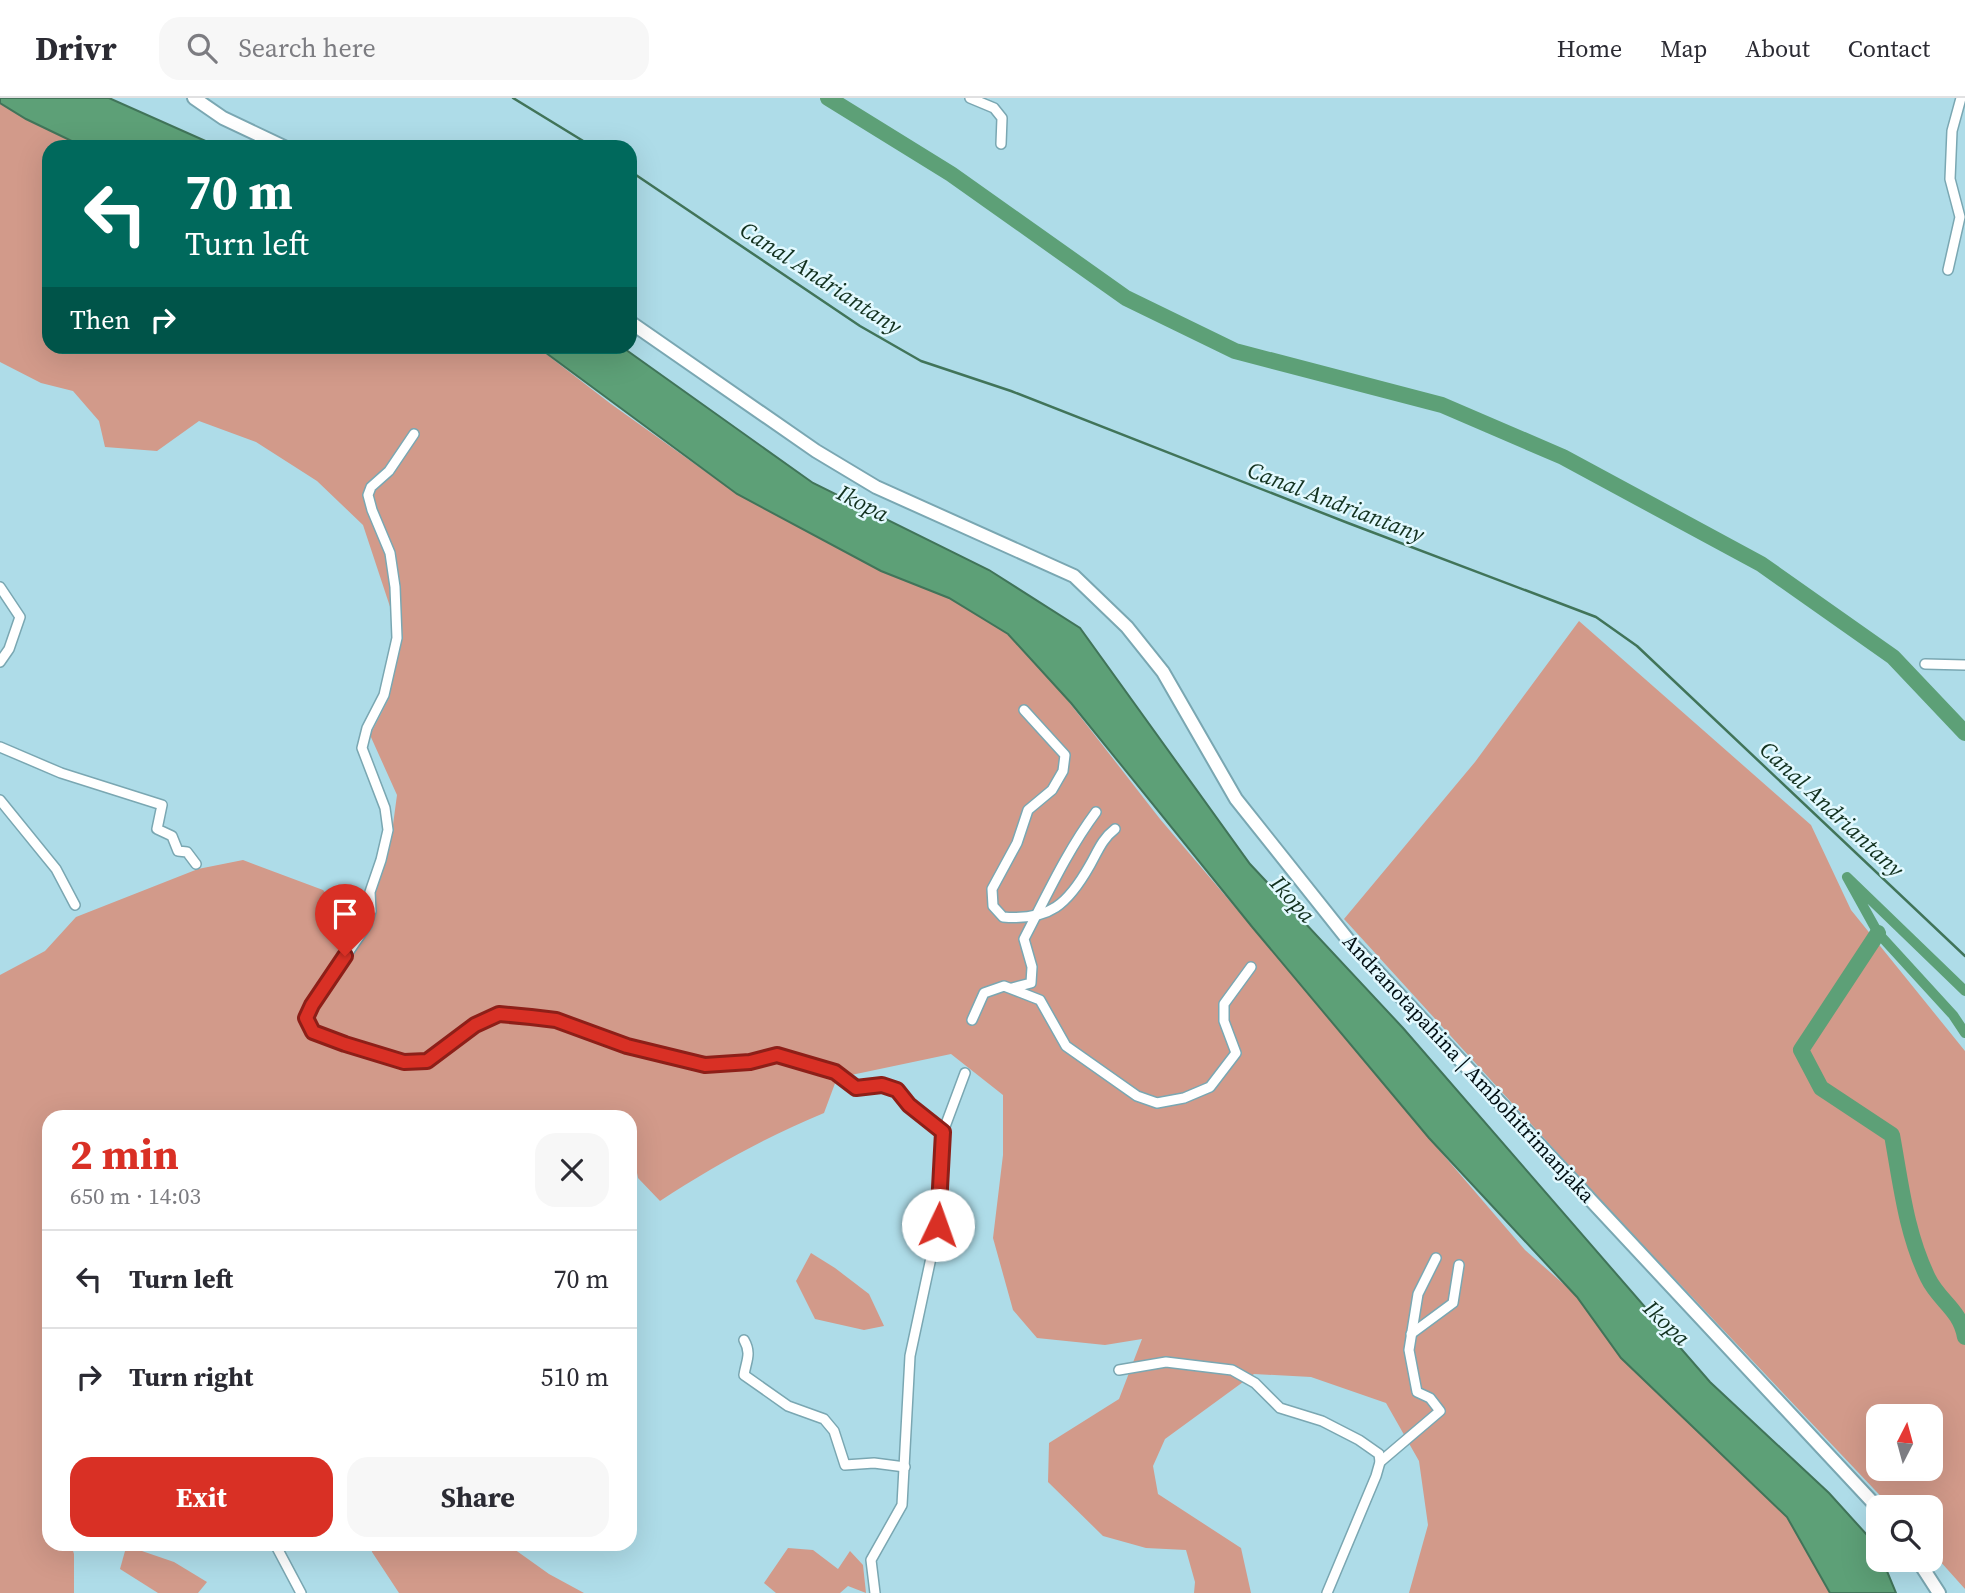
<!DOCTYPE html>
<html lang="en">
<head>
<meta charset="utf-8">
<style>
  :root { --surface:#fff; --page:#f7f7f7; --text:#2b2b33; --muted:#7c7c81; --line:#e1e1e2; --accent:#d93025 }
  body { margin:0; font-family:"Source Serif 4",serif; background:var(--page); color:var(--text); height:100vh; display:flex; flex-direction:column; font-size:26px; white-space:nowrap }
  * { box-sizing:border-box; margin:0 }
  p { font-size:23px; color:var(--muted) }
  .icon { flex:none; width:38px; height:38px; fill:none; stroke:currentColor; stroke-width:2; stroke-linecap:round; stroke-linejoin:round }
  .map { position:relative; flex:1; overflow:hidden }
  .details { position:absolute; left:42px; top:1012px; width:595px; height:441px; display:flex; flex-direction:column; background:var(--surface); border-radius:21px; box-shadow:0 7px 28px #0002 }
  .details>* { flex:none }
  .guide { position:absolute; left:42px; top:42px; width:595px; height:214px; border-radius:21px; box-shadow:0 7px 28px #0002; background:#00695c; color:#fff; overflow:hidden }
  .needle { width:46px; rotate:6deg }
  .controls { position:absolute; left:1866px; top:1306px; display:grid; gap:14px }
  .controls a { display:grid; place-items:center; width:77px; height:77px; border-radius:14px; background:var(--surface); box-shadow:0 7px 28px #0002; font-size:35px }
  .pin { position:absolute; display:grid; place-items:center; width:60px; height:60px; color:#fff; margin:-72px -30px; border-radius:50% 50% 50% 0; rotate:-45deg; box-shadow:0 0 7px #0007 }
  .pin .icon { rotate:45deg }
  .me { position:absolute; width:77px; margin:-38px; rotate:3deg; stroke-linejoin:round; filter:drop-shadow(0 0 5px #0008) }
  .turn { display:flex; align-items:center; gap:24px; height:147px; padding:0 28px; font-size:32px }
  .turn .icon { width:91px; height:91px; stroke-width:2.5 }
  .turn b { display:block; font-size:49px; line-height:60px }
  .then { display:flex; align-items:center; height:66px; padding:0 28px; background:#0003; gap:14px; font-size:26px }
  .round { display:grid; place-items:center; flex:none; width:74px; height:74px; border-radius:21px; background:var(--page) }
  .headline { display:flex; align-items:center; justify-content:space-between; height:119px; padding:0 28px }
  h1 { font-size:42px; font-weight:700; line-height:52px; color:var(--accent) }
  .primary-button { display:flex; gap:14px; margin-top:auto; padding:14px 28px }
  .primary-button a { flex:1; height:80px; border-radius:21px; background:var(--accent); color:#fff; font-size:28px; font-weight:700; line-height:80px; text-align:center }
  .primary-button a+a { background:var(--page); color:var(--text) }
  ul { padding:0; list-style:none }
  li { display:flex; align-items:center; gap:21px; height:98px; padding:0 28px; border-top:2px solid var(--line) }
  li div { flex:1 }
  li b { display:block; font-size:26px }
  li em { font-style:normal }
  header { display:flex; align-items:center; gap:42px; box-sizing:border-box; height:98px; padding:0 35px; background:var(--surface); border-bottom:2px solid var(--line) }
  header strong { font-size:33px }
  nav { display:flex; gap:38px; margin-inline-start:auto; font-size:24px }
  .search { width:490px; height:63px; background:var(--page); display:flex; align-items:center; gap:18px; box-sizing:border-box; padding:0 24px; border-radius:21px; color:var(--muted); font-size:26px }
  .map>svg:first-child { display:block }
  .green { fill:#d29a8a; fill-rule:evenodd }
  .water { fill:#5da077; stroke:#417459; stroke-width:2 }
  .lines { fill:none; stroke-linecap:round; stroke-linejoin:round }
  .stream { stroke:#417459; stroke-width:2.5 }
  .canal { stroke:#5da077; stroke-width:10 }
  .river { stroke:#5da077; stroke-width:16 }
  .minor-casing { stroke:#7aa7b2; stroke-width:12 }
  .secondary-casing { stroke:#7aa7b2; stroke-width:16 }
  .minor { stroke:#fff; stroke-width:9 }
  .secondary { stroke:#fff; stroke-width:12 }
  .route-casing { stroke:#8d1f18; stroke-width:18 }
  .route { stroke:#d93025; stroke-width:12 }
  .labels { text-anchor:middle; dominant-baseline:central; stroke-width:5; stroke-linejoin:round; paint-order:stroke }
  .street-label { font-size:21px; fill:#010e12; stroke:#e2f9ff }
  .water-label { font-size:23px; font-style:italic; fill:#12311f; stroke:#e2f9ff }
</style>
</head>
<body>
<header>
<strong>Drivr</strong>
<div class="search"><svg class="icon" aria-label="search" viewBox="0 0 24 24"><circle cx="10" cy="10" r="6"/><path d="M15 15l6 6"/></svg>Search here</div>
<nav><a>Home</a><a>Map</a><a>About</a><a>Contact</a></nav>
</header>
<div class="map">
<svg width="1965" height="1495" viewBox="0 0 1965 1495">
  <rect width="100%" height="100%" fill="#aedce8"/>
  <g class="green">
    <path d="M0,5L26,21L84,49H49V248L537,249L611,306L737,396L881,473L949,500L996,527L1030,554L1160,721L1280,862L1354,944L1410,1018L1525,1152L1585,1205L1781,1400L1842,1495H1409L1428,1427L1419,1363L1386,1305L1311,1279L1254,1276L1165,1341L1153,1368L1158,1396L1241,1450L1251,1495H1194L1195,1484L1186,1452L1146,1450L1103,1438L1048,1384L1049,1345L1119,1301L1142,1241L1105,1247L1037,1240L1013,1212L993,1140L1003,1057V997L951,956L837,980L824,1015C766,1039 712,1069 660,1103L638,1080L630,1039V1018H49V1446H71L74,1456V1495H0V877L45,853L76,819L198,771L243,762L323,792L357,831L375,796L392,734L397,697L370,637L389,600L401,542L363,427L317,383L256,344L199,323L157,353L105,349L99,323L73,293L41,285L0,264Z"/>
    <path d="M1579,523L1811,727L1851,812L1965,953V1491L1930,1452V1409H1891L1605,1107L1344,821L1475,664ZM1878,1318H1930V1370H1878Z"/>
    <polygon points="811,1155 835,1170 869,1196 884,1228 864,1232 815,1221 796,1183"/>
    <polygon points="371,1446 507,1446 549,1476 584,1495 399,1495 372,1454"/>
    <polygon points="788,1450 813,1452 838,1471 850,1453 863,1467 866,1495 848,1488 840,1495 776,1495 764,1485"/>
    <polygon points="139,1452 174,1464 207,1484 198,1495 158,1495 120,1471 125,1453"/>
  </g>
  <g class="water">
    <polygon points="0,0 109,0 219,49 84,49 26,21 0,5"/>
    <polygon points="538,249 622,249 813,385 989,472 1080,530 1250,766 1403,930 1710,1284 1829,1395 1877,1448 1878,1461 1882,1461 1896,1495 1830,1495 1787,1419 1621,1260 1577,1199 1429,1040 1253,830 1071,605 1008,536 949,500 881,473 737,396"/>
  </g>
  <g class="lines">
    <g class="stream">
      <polyline points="513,0 593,49"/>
      <polyline points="630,73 860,228 921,263 1011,293 1348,425 1596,519 1637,548 1965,858"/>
    </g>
    <polyline class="canal" points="1965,893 1847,779 1878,835 1953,917 1965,935"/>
    <g class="river">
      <polyline points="828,0 951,76 1126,200 1235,253 1442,307 1563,359 1761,466 1893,559 1965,635"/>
      <path d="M1878,835L1801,952L1821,990L1892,1037C1901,1086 1906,1135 1928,1180C1939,1203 1960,1211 1965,1239"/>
    </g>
    <defs>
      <g id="minor">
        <polyline points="970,0 994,10 1002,20 1001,46"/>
        <polyline points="1948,172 1960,119 1950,81 1952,33 1961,0"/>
        <polyline points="414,336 389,373 371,389 368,397 372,412 390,455 395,489 397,540 384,597 367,630 362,650 385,710 388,732 381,762 370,794 371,813 367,827 312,907 306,920 313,934 345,946 404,963 427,963 475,927 499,916 531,919 556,922 627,948 705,967 750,964 777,957 835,974 856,990 882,987 897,992 909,1007 943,1034"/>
        <polyline points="0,489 20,519 9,551 0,564"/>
        <polyline points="1925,566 1965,567"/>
        <path d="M1024,612L1065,657L1063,673L1052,692L1028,712L1017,745L992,791L993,808L1003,819C1050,823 1068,806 1090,767C1098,753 1102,741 1115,731"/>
        <polyline points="0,649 61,675 162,707 157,731 172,738 178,753 187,754 196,766"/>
        <polyline points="0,702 56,771 75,807"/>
        <path d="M1012,890L1031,885L1032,869L1024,841C1047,797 1067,753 1096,714"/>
        <polyline points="972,922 984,895 1004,888 1040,902 1066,948 1137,998 1157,1005 1184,1000 1210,989 1236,955 1224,923 1224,906 1251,869"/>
        <polyline points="1411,1236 1453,1205 1459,1167"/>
        <path d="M744,1242C752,1256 746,1263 744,1277L788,1308L824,1321L834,1333L845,1367L874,1365L905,1369"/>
        <polyline points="1119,1272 1166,1264 1232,1272 1255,1285 1280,1310 1322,1323 1359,1342 1379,1356 1380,1364 1376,1378 1327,1495"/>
        <polyline points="1380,1364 1440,1313 1430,1300 1417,1294 1409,1252 1418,1196 1436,1160"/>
        <polyline points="275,1446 301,1495"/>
        <polyline points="875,1495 871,1462 902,1407 910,1258 938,1127 943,1034 965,975"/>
      </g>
      <g id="secondary">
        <polyline points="194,0 223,20 284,49"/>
        <polyline points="630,224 816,353 876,389 1074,478 1127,529 1163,574 1236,701 1349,843 1878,1410"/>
        <polyline points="1917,1461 1939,1495"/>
      </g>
    </defs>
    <use href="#minor" class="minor-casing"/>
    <use href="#secondary" class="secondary-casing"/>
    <use href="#minor" class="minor"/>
    <use href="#secondary" class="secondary"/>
  </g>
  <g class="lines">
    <defs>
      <polyline id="route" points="345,858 312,907 306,920 313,934 345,946 404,964 427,963 475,927 499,916 531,919 556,922 627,948 705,967 750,964 777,957 835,974 856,990 882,987 897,992 909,1007 943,1034 938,1127"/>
    </defs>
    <use href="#route" class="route-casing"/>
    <use href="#route" class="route"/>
  </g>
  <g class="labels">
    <g class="street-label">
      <text transform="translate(1469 970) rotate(47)">Andranotapahina | Ambohitrimanjaka</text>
    </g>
    <g class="water-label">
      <text transform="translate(821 180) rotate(33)">Canal Andriantany</text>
      <text transform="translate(1336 404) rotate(21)">Canal Andriantany</text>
      <text transform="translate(863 405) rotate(27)">Ikopa</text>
      <text transform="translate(1832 711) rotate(43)">Canal Andriantany</text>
      <text transform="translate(1293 801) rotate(48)">Ikopa</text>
      <text transform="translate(1667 1225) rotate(44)">Ikopa</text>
    </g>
  </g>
</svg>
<div class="controls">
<a><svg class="needle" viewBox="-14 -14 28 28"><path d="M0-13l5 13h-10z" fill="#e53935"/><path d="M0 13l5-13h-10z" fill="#7c7c81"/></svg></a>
<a><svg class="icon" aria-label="search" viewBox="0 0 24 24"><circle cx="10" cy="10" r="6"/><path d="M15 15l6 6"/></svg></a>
</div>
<div class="pin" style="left:345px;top:858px;background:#d93025"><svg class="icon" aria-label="arrive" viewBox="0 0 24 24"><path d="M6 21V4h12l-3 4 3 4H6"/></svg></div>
<svg class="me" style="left:938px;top:1127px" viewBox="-20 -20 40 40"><circle r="19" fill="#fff"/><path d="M0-13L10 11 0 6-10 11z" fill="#d93025"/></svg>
<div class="guide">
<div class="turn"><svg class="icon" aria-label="left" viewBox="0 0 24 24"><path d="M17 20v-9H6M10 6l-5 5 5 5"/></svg><div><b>70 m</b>Turn left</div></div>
<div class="then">Then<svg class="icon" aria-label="right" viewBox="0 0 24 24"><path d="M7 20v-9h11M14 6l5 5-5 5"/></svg></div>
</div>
<section class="details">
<div class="headline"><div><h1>2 min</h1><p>650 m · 14:03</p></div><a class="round"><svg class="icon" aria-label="close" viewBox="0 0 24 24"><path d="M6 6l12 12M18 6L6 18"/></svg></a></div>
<ul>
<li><svg class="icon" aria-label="left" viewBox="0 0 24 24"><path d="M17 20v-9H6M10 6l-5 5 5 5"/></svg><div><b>Turn left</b></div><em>70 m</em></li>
<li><svg class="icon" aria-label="right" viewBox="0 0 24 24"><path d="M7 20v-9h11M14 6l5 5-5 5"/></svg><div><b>Turn right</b></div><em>510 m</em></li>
</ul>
<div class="primary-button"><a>Exit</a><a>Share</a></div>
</section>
</div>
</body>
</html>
